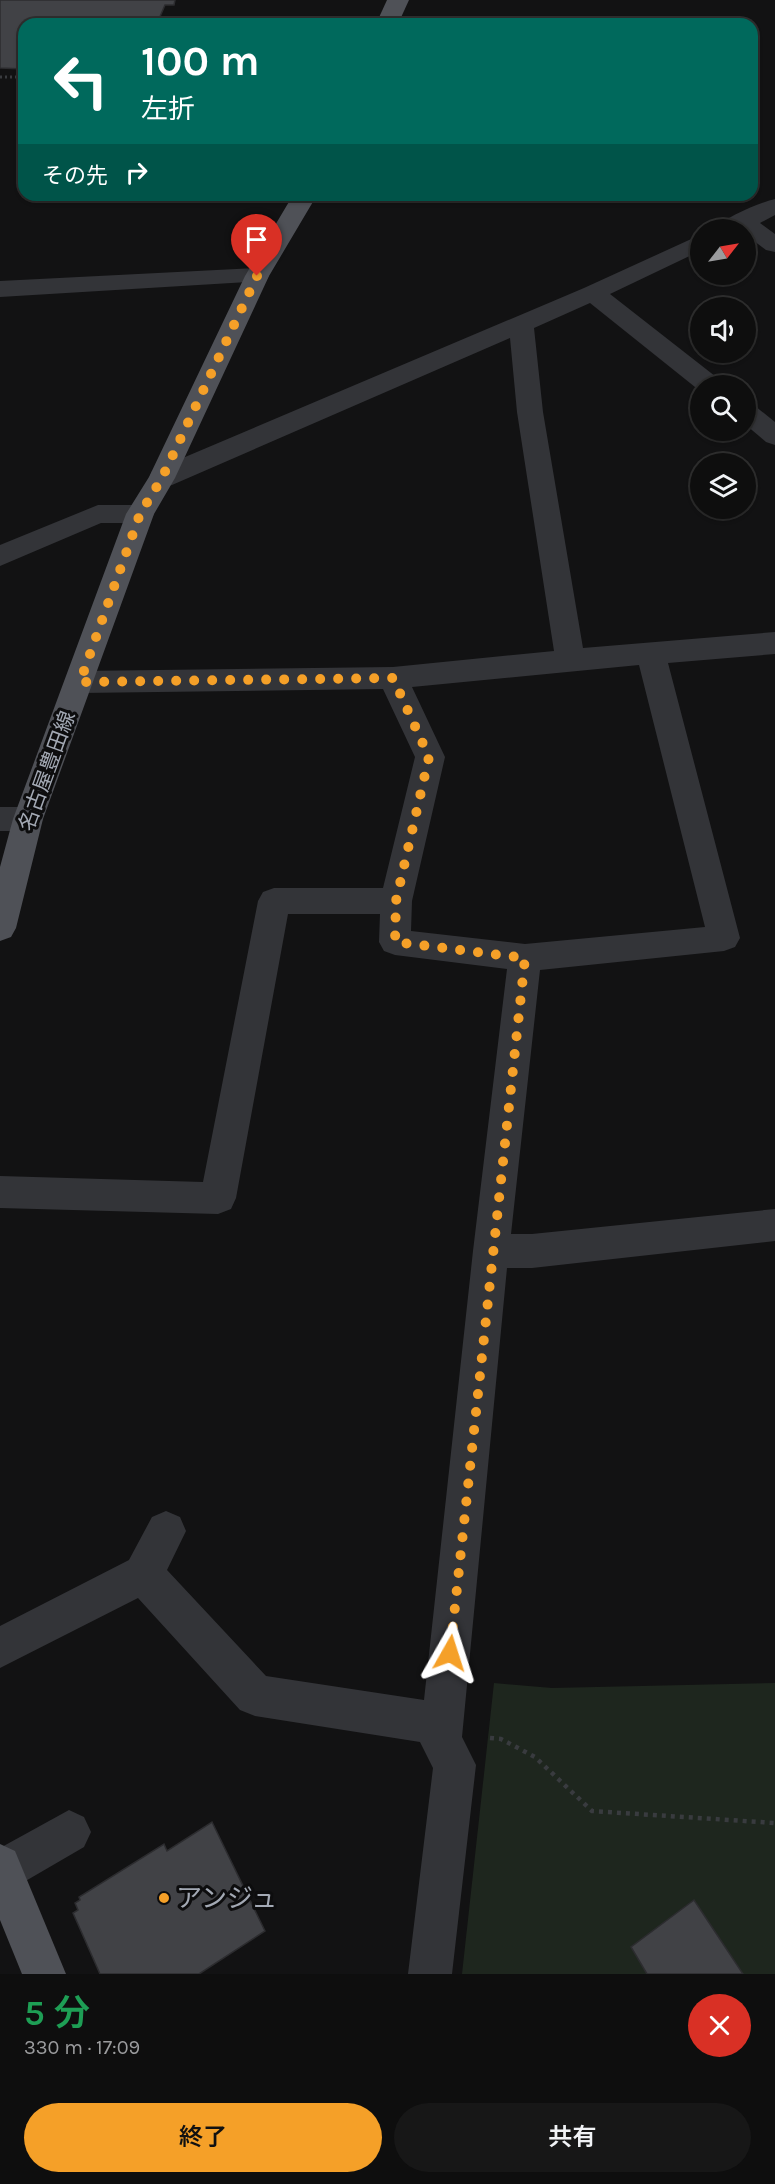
<!DOCTYPE html>
<html lang="ja">
<head>
<meta charset="utf-8">
<style>
  :root { --surface:#0e0e0e; --page:#171717; --text:#f1f3f6; --muted:#9b9c9e; --line:#2e2e2e; --accent:#f5a028 }
  body { margin:0; font-family:Karla,"Noto Sans JP",sans-serif; background:var(--page); color:var(--text); height:100vh; display:flex; flex-direction:column; font-size:22px; white-space:nowrap }
  * { box-sizing:border-box; margin:0 }
  p { font-size:20px; color:var(--muted) }
  .icon { flex:none; width:33px; height:33px; fill:none; stroke:currentColor; stroke-width:2; stroke-linecap:round; stroke-linejoin:round }
  .map { position:relative; height:1974px; overflow:hidden }
  .drawer { display:flex; flex-direction:column; background:var(--surface); flex:1 }
  .drawer>* { flex:none }
  .guide { position:absolute; left:18px; top:18px; width:740px; height:183px; border-radius:18px; box-shadow:0 2px 4px #0004,0 0 0 2px var(--line); background:#00695c; color:#fff; overflow:hidden }
  .needle { width:39px; rotate:59deg }
  .controls { position:absolute; left:690px; top:219px; display:grid; gap:12px }
  .controls a { display:grid; place-items:center; width:66px; height:66px; border-radius:50%; background:var(--surface); box-shadow:0 2px 4px #0004,0 0 0 2px var(--line); font-size:30px }
  .pin { position:absolute; display:grid; place-items:center; width:51px; height:51px; color:#fff; margin:-62px -26px; border-radius:50% 50% 50% 0; rotate:-45deg; box-shadow:0 0 6px #0007 }
  .pin .icon { rotate:45deg }
  .me { position:absolute; width:66px; margin:-33px; rotate:6deg; stroke-linejoin:round; filter:drop-shadow(0 0 4px #0008) }
  .turn { display:flex; align-items:center; gap:21px; height:126px; padding:0 24px; font-size:27px }
  .turn .icon { width:78px; height:78px; stroke-width:2.5 }
  .turn b { display:block; font-size:42px; line-height:51px }
  .then { display:flex; align-items:center; height:57px; padding:0 24px; background:#0003; gap:12px; font-size:22px }
  .round { display:grid; place-items:center; flex:none; width:63px; height:63px; border-radius:32px; background:var(--page) }
  .head { display:flex; align-items:center; justify-content:space-between; height:102px; padding:0 24px }
  h1 { font-size:36px; font-weight:600; line-height:45px; color:#1e9e55 }
  .primary-button { display:flex; gap:12px; margin-top:auto; padding:12px 24px }
  .primary-button a { flex:1; height:69px; border-radius:36px; background:var(--accent); color:#111; font-size:24px; font-weight:600; line-height:69px; text-align:center }
  .primary-button a+a { background:var(--page); color:var(--text) }
  .map>svg:first-child { display:block }
  .green { fill:#1e261e }
  .building { fill:#414246; stroke:#2c2c2f; stroke-width:1.5 }
  .lines { fill:none; stroke-linecap:round; stroke-linejoin:round }
  .path-far1 { stroke:#393b3f; stroke-width:3; stroke-dasharray:2 3; stroke-linecap:butt }
  .path { stroke:#393b3f; stroke-width:4.5; stroke-dasharray:4 5; stroke-linecap:butt }
  .minor { fill:#333438; fill-rule:evenodd }
  .major { fill:#4f5157; fill-rule:evenodd }
  .route { stroke:#f5a028; stroke-width:10; stroke-dasharray:0 18 }
  .poi-dot { fill:#f5a028; stroke:#0d0d0e; stroke-width:2 }
  .labels { text-anchor:middle; dominant-baseline:central; stroke-width:6; stroke-linejoin:round; paint-order:stroke }
  .street-label { font-size:21px; fill:#a3a9b4; stroke:#0d0d0e }
  .near-poi-label { font-size:26px; fill:#a3a9b4; stroke:#0d0d0e; text-anchor:start }
</style>
</head>
<body>
<div class="map">
<svg width="775" height="1974" viewBox="0 0 775 1974">
  <rect width="100%" height="100%" fill="#121213"/>
  <polygon class="green" points="494,1683 552,1688 775,1683 775,1974 462,1974"/>
  <g class="building">
    <polygon points="0,0 175,0 174,5 165,5 159,19 182,21 181,24 24,24 24,69 0,68"/>
    <polygon points="212,1822 265,1931 199,1974 100,1974 73,1913 78,1910 75,1903 80,1900 79,1897 164,1844 167,1851"/>
    <polygon points="694,1900 743,1974 647,1974 631,1947"/>
  </g>
  <g class="lines">
    <polyline class="path-far1" points="0,77 24,77"/>
    <polyline class="path" points="490,1738 501,1739 535,1757 592,1811 775,1823"/>
    <g class="minor">
      <path d="M775,199V215L760,223L775,234V252L766,250L746,235V230H714C722,218 761,202 775,199Z"/>
      <path d="M700,235V251L610,294L720,380L724,386H700V391L590,303L534,328L543,412L583,648L775,632V654L668,663L740,938L735,947L724,951L540,970L511,1234H532L775,1209V1241L532,1268H507L462,1737L476,1765L452,1974H408L433,1768L420,1742L255,1716L240,1710L138,1598L0,1668V1626L129,1560L152,1517L166,1511L180,1517L186,1531L167,1570L266,1676L424,1700L473,1251L507,969L395,955L384,951L379,942L380,914H288L236,1198L231,1209L218,1214L0,1208V1176L203,1182L258,901L263,892L274,888H383L415,757L383,689L80,693L70,690L65,682L70,674L80,671L393,667L554,651L517,412L510,338L172,485L162,487L152,485L149,478L152,471L584,288ZM639,665L705,927L525,944L411,931L412,901L445,757L412,687Z"/>
      <polygon points="257,268 266,271 269,276 266,281 0,297 0,281"/>
      <polygon points="746,403 755,406 775,422 775,445 766,442 746,425"/>
      <polygon points="98,505 140,505 150,507 154,514 150,521 140,523 101,523 0,566 0,545"/>
      <polygon points="0,807 28,807 39,810 43,819 39,828 28,831 0,831"/>
      <polygon points="69,1810 84,1817 91,1832 84,1847 17,1886 0,1892 0,1848"/>
    </g>
    <g class="major">
      <polygon points="387,0 409,0 398,24 376,24"/>
      <polygon points="293,195 317,195 269,276 175,478 154,514 43,819 16,928 11,937 0,941 0,867 13,819 126,514 149,477 245,276"/>
      <polygon points="0,1844 15,1851 66,1974 22,1974 0,1920"/>
    </g>
  </g>
  <g class="lines">
    <polyline class="route" points="257,276 162,478 140,514 80,682 393,678 429,757 396,901 395,942 525,958 450,1653"/>
  </g>
  <circle class="poi-dot" cx="164" cy="1898" r="6"/>
  <g class="labels">
    <g class="street-label">
      <text transform="translate(47 771) rotate(-70)">名古屋豊田線</text>
    </g>
    <g class="near-poi-label">
      <text x="176" y="1898">アンジュ</text>
    </g>
  </g>
</svg>
<div class="controls">
<a><svg class="needle" viewBox="-14 -14 28 28"><path d="M0-13l5 13h-10z" fill="#e53935"/><path d="M0 13l5-13h-10z" fill="#9b9c9e"/></svg></a>
<a><svg class="icon" aria-label="sound" viewBox="0 0 24 24"><path d="M4 9h4l5-4v14l-5-4H4zM17 9q2 3 0 6"/></svg></a>
<a><svg class="icon" aria-label="search" viewBox="0 0 24 24"><circle cx="10" cy="10" r="6"/><path d="M15 15l6 6"/></svg></a>
<a><svg class="icon" aria-label="layers" viewBox="0 0 24 24"><path d="M12 4l9 5-9 5-9-5zM3 14l9 5 9-5"/></svg></a>
</div>
<div class="pin" style="left:257px;top:276px;background:#d93025"><svg class="icon" aria-label="arrive" viewBox="0 0 24 24"><path d="M6 21V4h12l-3 4 3 4H6"/></svg></div>
<svg class="me" style="left:450px;top:1653px" viewBox="-20 -20 40 40"><path d="M0-17L14 15 0 8-14 15z" fill="#f5a028" stroke="#fff" stroke-width="4"/></svg>
<div class="guide">
<div class="turn"><svg class="icon" aria-label="left" viewBox="0 0 24 24"><path d="M17 20v-9H6M10 6l-5 5 5 5"/></svg><div><b>100 m</b>左折</div></div>
<div class="then">その先<svg class="icon" aria-label="right" viewBox="0 0 24 24"><path d="M7 20v-9h11M14 6l5 5-5 5"/></svg></div>
</div>
</div>
<section class="drawer">
<div class="head"><div><h1>5 分</h1><p>330 m · 17:09</p></div><a class="round" style="background:#d93025;color:#fff"><svg class="icon" aria-label="close" viewBox="0 0 24 24"><path d="M6 6l12 12M18 6L6 18"/></svg></a></div>
<div class="primary-button"><a>終了</a><a>共有</a></div>
</section>
</body>
</html>
